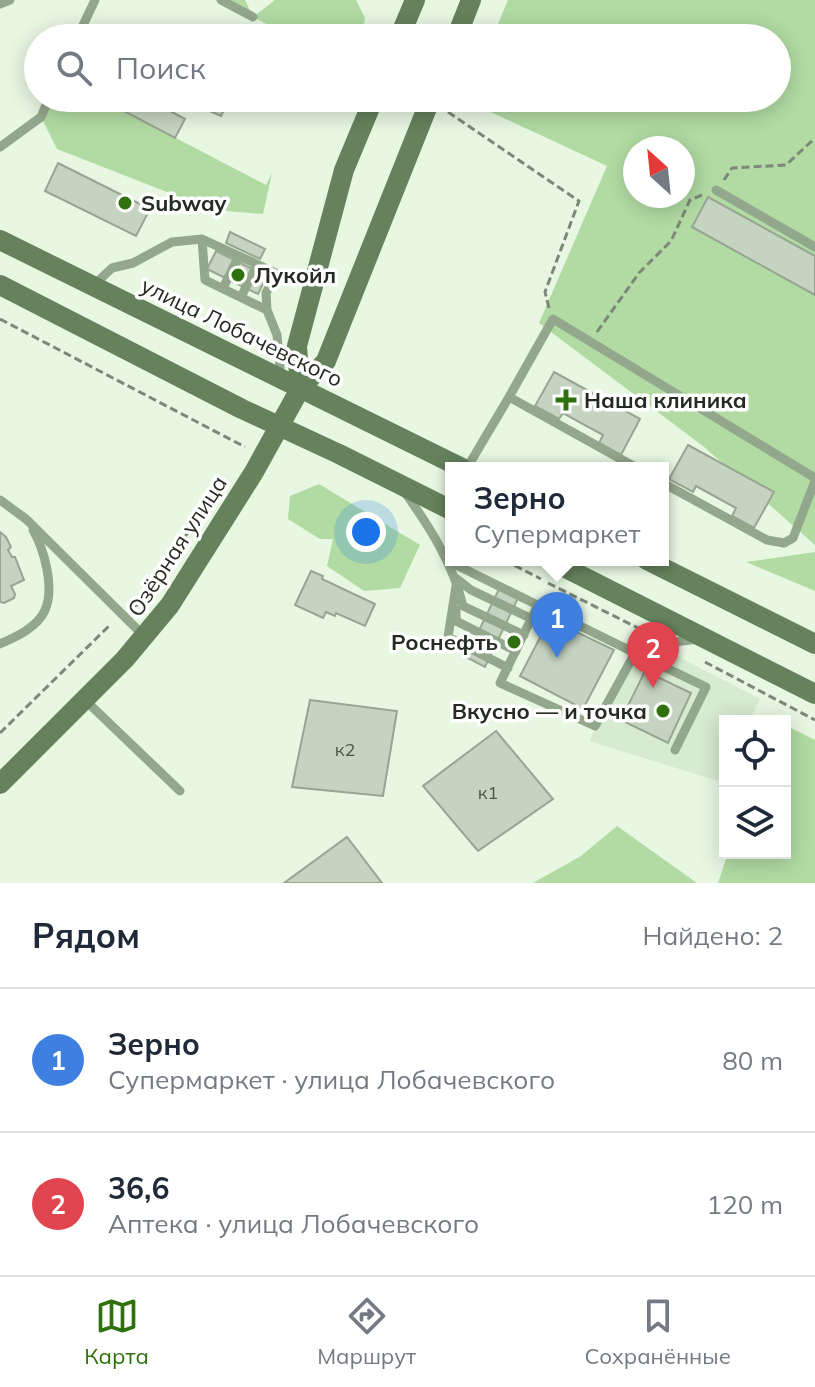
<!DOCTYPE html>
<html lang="ru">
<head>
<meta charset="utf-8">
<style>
	body { margin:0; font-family:Mulish,sans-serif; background:#f6f6f7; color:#1f2937 }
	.controls { position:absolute; right:24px; bottom:24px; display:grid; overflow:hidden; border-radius:0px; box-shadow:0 4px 20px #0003 }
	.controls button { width:72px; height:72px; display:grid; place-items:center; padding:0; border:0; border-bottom:2px solid #e0e1e3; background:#fff; color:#1f2937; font:40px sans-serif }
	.compass { position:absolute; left:623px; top:136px; width:72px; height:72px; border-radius:50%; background:#fff; box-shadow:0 4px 20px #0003; rotate:333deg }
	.you { position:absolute; left:366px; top:532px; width:28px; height:28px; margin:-20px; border:6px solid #fff; border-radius:50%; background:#1a73e8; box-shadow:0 0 0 12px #1a73e833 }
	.badge { display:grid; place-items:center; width:52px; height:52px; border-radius:50%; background:#2f710d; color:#fff; font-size:26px; font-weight:700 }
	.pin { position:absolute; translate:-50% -66px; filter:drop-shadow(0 2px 4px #0008) }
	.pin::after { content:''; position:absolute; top:42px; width:28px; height:24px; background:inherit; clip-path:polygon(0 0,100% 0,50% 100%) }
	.popup { position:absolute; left:445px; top:462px; width:224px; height:104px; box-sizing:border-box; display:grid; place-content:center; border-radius:0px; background:#fff; filter:drop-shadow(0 2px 6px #0005); font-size:26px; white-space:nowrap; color:#747a83 }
	.popup b { font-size:30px; color:#1f2937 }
	.popup::after { content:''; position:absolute; left:50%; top:100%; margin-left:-16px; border:16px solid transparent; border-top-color:#fff }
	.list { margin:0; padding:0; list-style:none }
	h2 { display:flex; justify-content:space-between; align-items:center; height:104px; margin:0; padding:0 32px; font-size:34px }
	h2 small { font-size:26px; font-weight:400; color:#747a83 }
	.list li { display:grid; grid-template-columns:52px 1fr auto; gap:24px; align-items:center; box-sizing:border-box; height:144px; padding:0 32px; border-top:2px solid #e0e1e3 }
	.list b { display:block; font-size:30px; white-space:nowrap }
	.list p { margin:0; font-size:26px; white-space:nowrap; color:#747a83 }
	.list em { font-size:26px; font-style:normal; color:#747a83 }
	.icon { flex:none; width:44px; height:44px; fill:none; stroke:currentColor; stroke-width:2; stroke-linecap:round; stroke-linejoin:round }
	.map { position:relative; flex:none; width:815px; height:883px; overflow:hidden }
	.search { position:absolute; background:#fff; box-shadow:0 4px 20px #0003; left:24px; right:24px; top:24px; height:88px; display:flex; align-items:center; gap:20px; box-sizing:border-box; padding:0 28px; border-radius:44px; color:#747a83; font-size:30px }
	.sheet { height:392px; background:#fff }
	nav { display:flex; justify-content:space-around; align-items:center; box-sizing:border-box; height:112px; border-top:2px solid #e0e1e3; background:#fff; font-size:22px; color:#747a83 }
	nav a { display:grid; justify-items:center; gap:4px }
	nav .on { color:#2f710d }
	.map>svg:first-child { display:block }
	.built { fill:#d7ebd0 }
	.green { fill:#b1dba3; fill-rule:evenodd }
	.building { fill:#c5d4c0; stroke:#97a592; stroke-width:2 }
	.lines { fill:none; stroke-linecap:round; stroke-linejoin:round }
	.path { stroke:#7e887a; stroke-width:3; stroke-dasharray:8 4; stroke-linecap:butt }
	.lane { stroke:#93a78c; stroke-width:9 }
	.secondary { stroke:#65825c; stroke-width:20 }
	.poi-dot { fill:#2f710d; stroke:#fefefe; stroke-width:3 }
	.labels { text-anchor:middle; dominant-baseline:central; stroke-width:7; stroke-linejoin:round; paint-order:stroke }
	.number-label { font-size:18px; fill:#4d544a }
	.poi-label { font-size:22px; font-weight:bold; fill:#252a23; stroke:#fefefe; text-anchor:start }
	.street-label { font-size:22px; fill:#252a23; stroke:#fefefe }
</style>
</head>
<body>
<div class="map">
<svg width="815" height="883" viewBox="0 0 815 883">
	<rect width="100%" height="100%" fill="#e7f7e2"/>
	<path class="built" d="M644,639L760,699L749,721H725V767L718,781L589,741Z"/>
	<path class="green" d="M221,0H245L253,17L275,0H356L365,18L362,38H293Z
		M508,0H815V256L709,198L692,227L815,295V545L703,446L539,323L607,166L467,101L468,98H777V38H492ZM635,148H683V196H635Z
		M49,98H99L266,185L272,173L263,214L213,210L57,149L41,117Z
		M319,484L420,545L400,588L364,591L327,566L333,539H320L288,519L290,496Z
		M815,552V591L746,562Z
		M785,725L815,740V883H718L728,853H785Z
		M617,826L697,883H533L581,856Z"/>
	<path class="building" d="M109,98H146L185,119L175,138L107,102Z
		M180,98H230L221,116Z
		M58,163L150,209L136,236L45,191Z
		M708,197L815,256V295L692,227Z
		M230,232L265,249L260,259L226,243Z
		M216,251L267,276L258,294L207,269Z
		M554,372L640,419L621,455L599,443L603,435L563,413L559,419L535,406Z
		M688,445L774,492L754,528L732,516L736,508L696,486L693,492L669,479Z
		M0,532L6,537L11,547L8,550L12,557H15L24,580L11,586L15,594L14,598L4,603L0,602Z
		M311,571L323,576L322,579L375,604L365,626L336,613L335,616L326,612L323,618L295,605Z
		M500,587L519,596L485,667L466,657Z
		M558,623L614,650L583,709L520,676L545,628Z
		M645,671L691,693L668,743L621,720Z
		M310,700L397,711L383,796L292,787Z
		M496,731L553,799L478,851L423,786Z
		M347,837L382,883H284Z"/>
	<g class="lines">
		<path class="path" d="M448,112L579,201L545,292L549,308
			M724,180L732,168L786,165L815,138
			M0,319L245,447
			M597,332L639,273L671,241L690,200L702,195
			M504,560L541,579
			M548,583L648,633
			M133,607L137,605L220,487
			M705,662L815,720
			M0,733L111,624"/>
		<path class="lane" d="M221,0L253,17
			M0,4L10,0
			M77,38L95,0
			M0,147L41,117L49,98
			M716,190L815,247
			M202,239L276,273L266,293L267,310
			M94,285L112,268L133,263L172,242L202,239L205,280L267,310L277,335L281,378
			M223,288L239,256
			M241,297L257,265
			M509,397L553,319L815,478
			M467,468L509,397L637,468
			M663,483L767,540L784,543L793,538L815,481
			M406,494C431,529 453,564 463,606L524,635
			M0,500L26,519L145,637
			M448,561L635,653L667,643L698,639
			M457,579L471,590L532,619
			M456,586L448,637L508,668
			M538,605L500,683L595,726L635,653L706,687L675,750
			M456,610V621L516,651
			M0,644C16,637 38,627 45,610C55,588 44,549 33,530
			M85,700L180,791"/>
		<path class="secondary" d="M399,38L415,0
			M456,38L471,0
			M0,240L462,468
			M0,285L242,409L339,454L451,510
			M300,389L297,346L344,170L374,98
			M550,560L815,694
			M647,560L815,644
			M0,784L125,659L170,605L254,472L300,389L326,361L431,98"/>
	</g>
	<g class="poi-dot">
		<circle cx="125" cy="203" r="8"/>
		<circle cx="238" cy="275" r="8"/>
		<path d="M562 388h8v8h8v8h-8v8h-8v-8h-8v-8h8z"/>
		<circle cx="514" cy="642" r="8"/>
		<circle cx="663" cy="711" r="8"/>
	</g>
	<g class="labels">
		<g class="number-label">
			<text x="345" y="749">к2</text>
			<text x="488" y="792">к1</text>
		</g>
		<g class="poi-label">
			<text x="141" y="203">Subway</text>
			<text x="254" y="275">Лукойл</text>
			<text x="584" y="400">Наша клиника</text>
			<text x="498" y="642" text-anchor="end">Роснефть</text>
			<text x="647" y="711" text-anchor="end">Вкусно — и точка</text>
		</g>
		<g class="street-label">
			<text transform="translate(242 332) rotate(26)">улица Лобачевского</text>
			<text transform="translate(177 546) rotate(-57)">Озёрная улица</text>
		</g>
	</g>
</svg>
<div class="controls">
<button><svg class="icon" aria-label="locate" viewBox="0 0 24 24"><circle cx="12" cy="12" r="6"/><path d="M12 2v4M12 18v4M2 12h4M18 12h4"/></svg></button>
<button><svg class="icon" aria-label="layers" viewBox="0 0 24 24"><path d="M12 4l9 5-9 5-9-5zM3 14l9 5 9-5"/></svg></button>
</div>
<svg class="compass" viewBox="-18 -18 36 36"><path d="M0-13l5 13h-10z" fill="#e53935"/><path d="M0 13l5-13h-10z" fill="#747a83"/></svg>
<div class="you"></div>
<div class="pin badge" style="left:557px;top:658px;background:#3f7fe0">1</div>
<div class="popup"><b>Зерно</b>Супермаркет</div>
<div class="pin badge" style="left:653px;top:688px;background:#e0444e">2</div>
<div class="search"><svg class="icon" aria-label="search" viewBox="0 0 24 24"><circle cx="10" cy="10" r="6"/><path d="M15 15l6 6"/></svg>Поиск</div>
</div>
<section class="sheet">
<h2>Рядом<small>Найдено: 2</small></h2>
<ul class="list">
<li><span class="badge" style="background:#3f7fe0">1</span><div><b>Зерно</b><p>Супермаркет · улица Лобачевского</p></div><em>80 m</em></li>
<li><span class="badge" style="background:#e0444e">2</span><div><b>36,6</b><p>Аптека · улица Лобачевского</p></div><em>120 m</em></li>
</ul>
</section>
<nav>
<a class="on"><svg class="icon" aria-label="map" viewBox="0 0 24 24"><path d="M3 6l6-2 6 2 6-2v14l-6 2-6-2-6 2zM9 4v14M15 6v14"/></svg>Карта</a>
<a><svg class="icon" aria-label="directions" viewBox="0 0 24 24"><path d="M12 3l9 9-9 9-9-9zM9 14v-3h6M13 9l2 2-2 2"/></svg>Маршрут</a>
<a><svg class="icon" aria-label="saved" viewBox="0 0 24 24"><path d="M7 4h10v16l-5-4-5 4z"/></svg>Сохранённые</a>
</nav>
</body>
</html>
